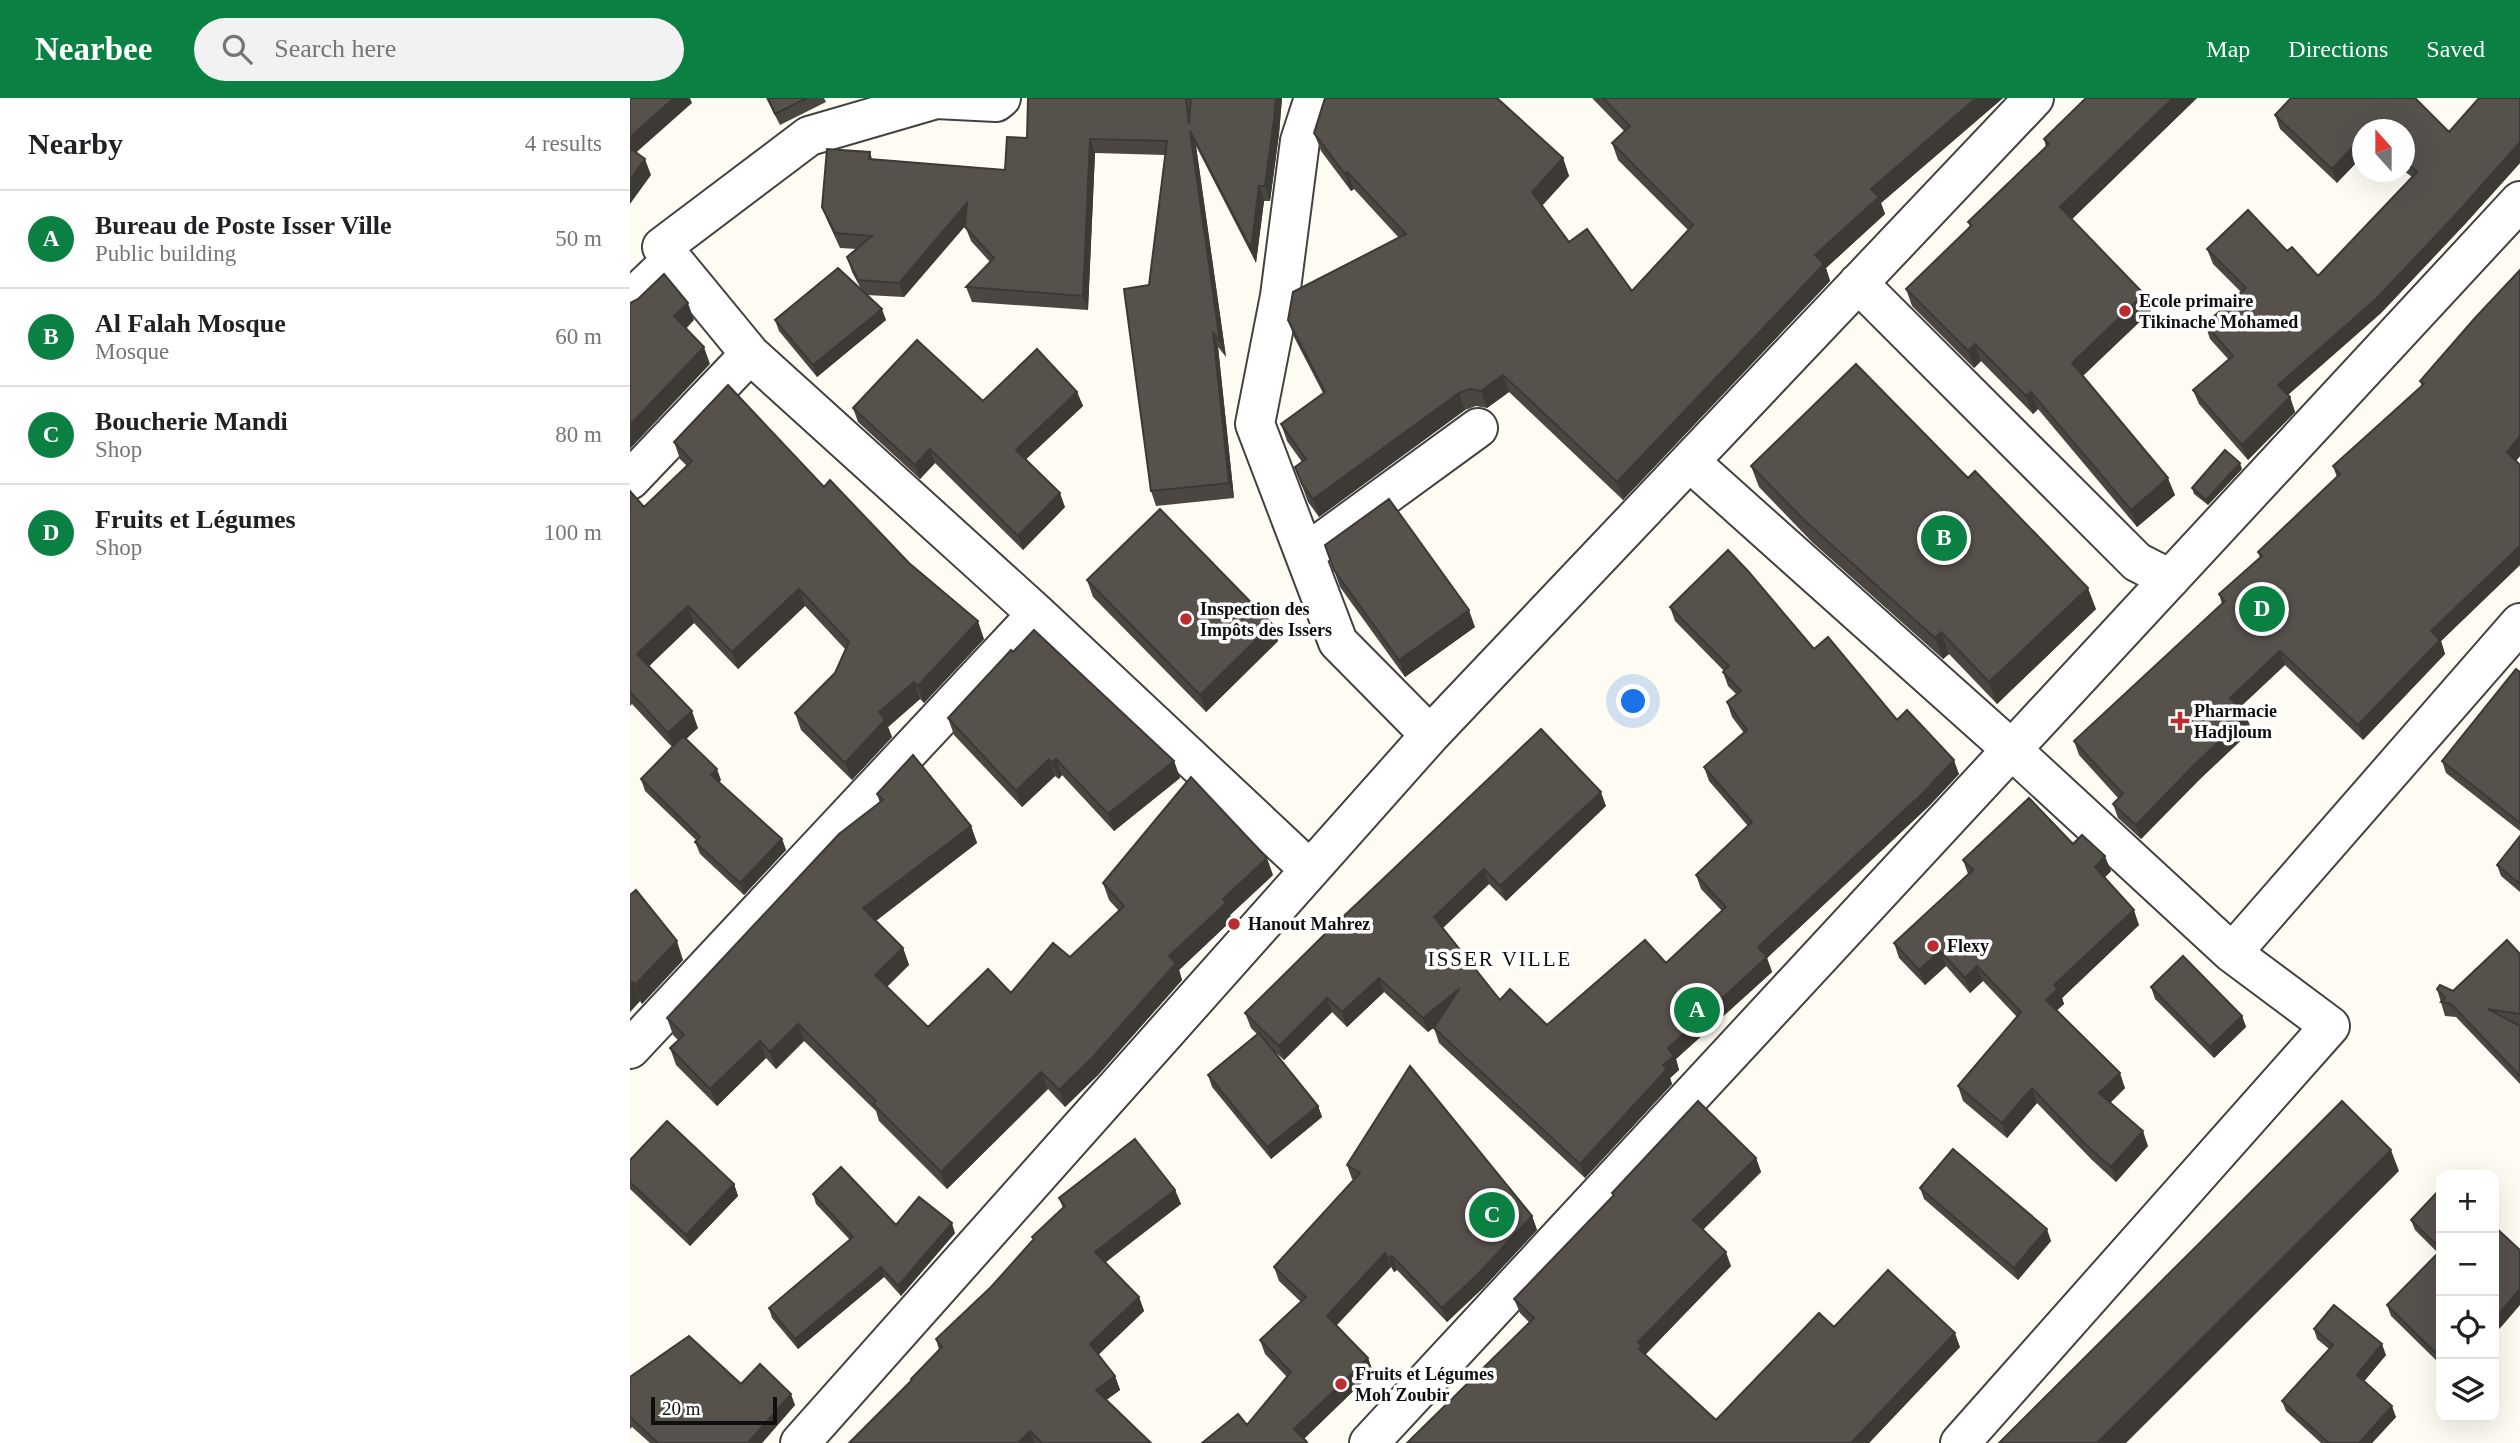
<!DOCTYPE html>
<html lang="en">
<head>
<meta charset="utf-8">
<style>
	body { margin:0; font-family:Georgia,serif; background:#f2f2f2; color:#202124 }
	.controls { position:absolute; right:21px; bottom:21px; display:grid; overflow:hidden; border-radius:14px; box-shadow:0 7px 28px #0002 }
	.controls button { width:63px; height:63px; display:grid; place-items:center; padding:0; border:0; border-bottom:2px solid #e0e0e0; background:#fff; color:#202124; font:35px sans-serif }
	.compass { position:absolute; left:1722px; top:21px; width:63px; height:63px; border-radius:50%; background:#fff; box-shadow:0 7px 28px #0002; rotate:339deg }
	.scale { position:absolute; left:21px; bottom:18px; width:126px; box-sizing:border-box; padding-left:7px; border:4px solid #0f0f0f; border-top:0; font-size:19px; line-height:24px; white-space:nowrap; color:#0f0f0f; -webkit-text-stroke:5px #fff; paint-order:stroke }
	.you { position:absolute; left:1004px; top:604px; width:24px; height:24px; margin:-18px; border:5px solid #fff; border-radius:50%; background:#1a73e8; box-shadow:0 0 0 10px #1a73e833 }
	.badge { display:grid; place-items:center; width:46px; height:46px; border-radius:50%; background:#0b8043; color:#fff; font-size:23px; font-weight:700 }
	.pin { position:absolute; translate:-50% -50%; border:4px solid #fff; box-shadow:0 2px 7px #0006 }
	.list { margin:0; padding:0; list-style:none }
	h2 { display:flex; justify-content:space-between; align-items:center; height:91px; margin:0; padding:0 28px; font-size:30px }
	h2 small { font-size:23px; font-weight:400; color:#757577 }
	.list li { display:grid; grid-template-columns:46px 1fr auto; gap:21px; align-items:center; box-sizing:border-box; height:98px; padding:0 28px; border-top:2px solid #e0e0e0 }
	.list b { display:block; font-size:26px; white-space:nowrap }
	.list p { margin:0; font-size:23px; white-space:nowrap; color:#757577 }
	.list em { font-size:23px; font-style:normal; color:#757577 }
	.icon { flex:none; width:38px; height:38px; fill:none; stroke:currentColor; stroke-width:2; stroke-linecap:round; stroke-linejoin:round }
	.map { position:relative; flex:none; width:1890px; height:1345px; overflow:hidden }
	header { display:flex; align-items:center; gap:42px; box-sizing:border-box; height:98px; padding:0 35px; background:#0b8043; color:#fff }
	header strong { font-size:33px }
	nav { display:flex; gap:38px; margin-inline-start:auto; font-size:24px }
	.search { width:490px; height:63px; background:#f2f2f2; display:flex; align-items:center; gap:18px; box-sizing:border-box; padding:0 24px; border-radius:38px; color:#757577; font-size:26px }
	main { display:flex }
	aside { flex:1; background:#fff }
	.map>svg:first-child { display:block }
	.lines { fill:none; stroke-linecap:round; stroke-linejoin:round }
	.minor-casing { stroke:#424242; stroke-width:42 }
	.minor { stroke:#fff; stroke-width:38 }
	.wall { fill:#4b4641 }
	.shaded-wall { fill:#3d3935 }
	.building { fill:#57514c; stroke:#3d3935; stroke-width:2; fill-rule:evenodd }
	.poi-dot { fill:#ba2c2d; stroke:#fff; stroke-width:2.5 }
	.labels { text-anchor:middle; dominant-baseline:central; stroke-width:7; stroke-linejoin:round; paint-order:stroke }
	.poi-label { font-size:18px; font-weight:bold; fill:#0f0f0f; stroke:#fff; text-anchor:start }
	.quarter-label { font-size:21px; letter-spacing:2px; fill:#0f0f0f; stroke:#fff }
</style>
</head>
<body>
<header>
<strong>Nearbee</strong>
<div class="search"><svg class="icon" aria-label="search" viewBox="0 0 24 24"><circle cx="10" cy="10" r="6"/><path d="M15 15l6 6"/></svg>Search here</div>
<nav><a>Map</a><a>Directions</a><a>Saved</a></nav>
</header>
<main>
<aside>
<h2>Nearby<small>4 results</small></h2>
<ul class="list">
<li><span class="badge">A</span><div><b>Bureau de Poste Isser Ville</b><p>Public building</p></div><em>50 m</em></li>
<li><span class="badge">B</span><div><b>Al Falah Mosque</b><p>Mosque</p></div><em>60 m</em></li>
<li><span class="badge">C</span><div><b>Boucherie Mandi</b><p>Shop</p></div><em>80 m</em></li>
<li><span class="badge">D</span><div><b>Fruits et Légumes</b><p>Shop</p></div><em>100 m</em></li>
</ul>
</aside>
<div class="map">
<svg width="1890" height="1345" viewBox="0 0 1890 1345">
	<rect width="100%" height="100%" fill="#fefcf2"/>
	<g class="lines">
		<defs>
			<path id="minor" d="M371,0L366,4L306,1L179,38L32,149L120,256L407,516L680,772
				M684,0L670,43L650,198L625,326L708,544L800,637
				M1228,185L1507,464L1540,481
				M0,202L42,162
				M1060,364L1382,652L1602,855L1700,928L1330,1345
				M0,382L120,256
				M675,456L848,330
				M1602,855L1890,525
				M0,951L407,516
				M170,1345L800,637L1404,0
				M739,1345L1890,103"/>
		</defs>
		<use href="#minor" class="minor-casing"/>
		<use href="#minor" class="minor"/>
	</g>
	<path class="wall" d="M136,0H194L196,4L150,27Z
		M398,0H652L649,36L640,103H634L626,165L566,48L596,259L588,249L604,400L526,408L521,393L519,187L535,57L465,55L458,212L342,204L336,189L360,164L341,143L335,128L274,199L236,197L256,222L187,279L149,233L145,222L231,191L222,174L217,159L227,151L210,150L198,124L192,109L240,54L242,61L375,72L397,40Z
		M962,0H1373L1251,105L1255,116L1196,170L1200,183L993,402L879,294L857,310L846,308L835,312L689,419L678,404L665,369L672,364L657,343L651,326L693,295L664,239L658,222L769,140L724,91L721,93L691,53L684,35L933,60L939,78L912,108L939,144L1002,193L1058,132L988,62L982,45L994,33Z
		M1456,0H1567L1442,121L1521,213L1453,278L1545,397L1507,429L1408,311L1403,316L1351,263L1344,270L1282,208L1276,191L1340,129L1338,124L1416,49L1414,41Z
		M1890,0V65L1835,126L1751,215L1658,297L1660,299L1665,314L1618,362L1569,306L1563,292L1598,261L1580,241L1575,226L1611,194L1583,166L1577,151L1657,153L1688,178L1782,79L1774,73V32H1732L1707,85L1650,31L1645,17L1819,34Z
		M1890,172V358L1886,363L1890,367V467L1811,543L1815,556L1733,642L1655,567L1609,610L1622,632L1570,681L1511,741L1488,720L1483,706L1488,700L1449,657L1444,643L1592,506L1589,496L1630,460L1628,454L1707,379L1703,368L1792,289L1790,283Z
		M447,294L453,308L396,361L435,409L393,452L305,365L290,381L228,324L223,310L353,303Z
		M44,344L194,389L279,465L354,541L294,605L290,601L258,629L262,639L222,682L171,632L165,615L205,575L215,551L175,508L108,571L64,525L19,568L68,630L56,641L91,682L89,684L152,741L156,752L114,797L70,756L65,744L67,743L15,693L11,681L42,649L2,606L0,608V393L14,409L57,368L50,361Z
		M1121,368L1338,380L1466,511L1367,606L1319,556L1313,561L1182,444L1129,389Z
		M1612,371L1578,407L1564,396L1562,390Z
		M695,447L845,529L775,579L710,489Z
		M457,482L642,526L648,543L576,614L463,499Z
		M1040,509L1184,551L1329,676L1299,708L1137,860L1142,874L1046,961L1049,972L1040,980L1042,986L955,1080L809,945L804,930L805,929L798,934L754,894L717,929L702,914L654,962L644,953L688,1008L692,1019L641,1061L582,989L578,977L627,936L621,930L615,915L696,835L976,708L876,803L859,786L813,830L870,902L917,927L1036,865L1092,813L1071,791L1066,777L1118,728L1079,683L1074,669L1114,635L1102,619L1097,604L1107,597L1098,588L1093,574L1094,573L1045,523Z
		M1890,574V733L1816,675L1812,663Z
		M318,620L544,663L550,680L484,733L432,677L429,681L425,678L392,709L324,637Z
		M247,696L341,728L347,745L246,823L273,850L279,867L257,889L298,929L381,895L440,859L489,813L479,802L473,785L643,777L600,817L602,822L549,872L552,882L468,977L435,1009L418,991L317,1091L249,1023L246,1013L174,943L146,971L136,960L87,1008L46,967L40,950L48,942L43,937L37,920L250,705Z
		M1890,738V794L1871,778L1867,767Z
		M1443,746L1481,773L1474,780L1509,827L1432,900L1434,906L1427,912L1495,990L1480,1005L1518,1048L1486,1084L1462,1062L1407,1005L1377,1040L1333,1003L1328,988L1387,919L1353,883L1340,895L1316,868L1295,887L1269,860L1264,845L1338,776L1333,762Z
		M0,797L53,862L12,906L10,903L0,914Z
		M1890,856V986L1826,919L1815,918L1807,891L1823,893Z
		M1521,889L1612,918L1616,929L1584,960L1525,901Z
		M1126,1060L1131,1074L1073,1132L1101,1168L1015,1257L1086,1322L1204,1229L1330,1249L1239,1345H777L900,1225L890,1215L884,1201L983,1098L982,1095Z
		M0,1062L104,1086L108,1098L60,1148L0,1091Z
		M717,1067L902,1118L907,1132L853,1190L817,1224L767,1172L764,1174L761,1169L707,1227L738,1260L743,1274L674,1341L677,1345H572L617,1327L657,1279L635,1256L630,1242L671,1204L649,1183L644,1169L724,1082L722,1081Z
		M1290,1090L1421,1143L1388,1182L1294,1101Z
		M1811,1090V1267L1761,1218L1757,1207L1808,1155L1785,1132L1781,1122Z
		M545,1092L551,1106L475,1164L509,1199L514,1213L468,1257L485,1278L490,1292L476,1302L521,1345H219L281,1283V1281L309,1252L306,1241L361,1189L403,1142L402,1139L433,1110L429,1100Z
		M183,1096L266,1127L325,1135L271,1198L254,1179L168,1251L142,1220L139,1210L220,1142L186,1106Z
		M1684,1231L1756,1257L1734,1283L1766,1319L1742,1345H1691L1656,1313L1652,1303L1699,1251L1687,1241Z
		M0,1279L111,1286L165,1307L132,1345H20L2,1329L0,1331Z"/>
	<path class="shaded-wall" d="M44,0H60L62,5L0,60V39Z
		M646,0H652L649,36L640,103L635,88Z
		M1346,0H1373L1251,105L1255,116L1196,170L1200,183L993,402L987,384L1185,157L1241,91Z
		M1543,0H1567L1437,126L1430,109Z
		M556,2L561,17L559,26Z
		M560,33L566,48L596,259L590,244Z
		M1732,39V59L1707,85L1702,71Z
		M460,41L465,55L458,212L453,198Z
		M1890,44V65L1835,126L1751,215L1653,301L1648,287Z
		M933,60L939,78L908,112L902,94Z
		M15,61L21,77L0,106V82Z
		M717,74L724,91L721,93L715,76Z
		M629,88L634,103L626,165L621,151Z
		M337,105L342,120L274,199L269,185Z
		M1514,196L1521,213L1448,282L1442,265Z
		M58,205L64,222L51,236L44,218Z
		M252,211L256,222L187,279L183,267Z
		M583,234L588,249L604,400L599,385Z
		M1345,246L1351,263L1344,270L1338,253Z
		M74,249L80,266L0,351V327Z
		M873,277L879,294L857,310L851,293Z
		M447,294L453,308L391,366L386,352Z
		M1401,294L1408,311L1403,316L1396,298Z
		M829,295L835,312L689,419L683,401Z
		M1660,299L1665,314L1618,362L1612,347Z
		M1890,338V358L1882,368L1877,354Z
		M300,351L305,365L290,381L285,367Z
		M1610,365L1612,371L1578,407L1576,402Z
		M1538,380L1545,397L1507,429L1501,412Z
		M430,395L435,409L393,452L388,438Z
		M1890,448V467L1811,543L1815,556L1733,642L1728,627L1801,533Z
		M1458,490L1466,511L1367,606L1359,584Z
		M169,491L175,508L108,571L102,554Z
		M58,508L64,525L14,573L7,556Z
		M839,512L845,529L775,579L769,562Z
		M348,523L354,541L294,605L288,588Z
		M642,526L648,543L576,614L570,597Z
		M1311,534L1319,556L1313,561L1305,540Z
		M1650,553L1655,567L1605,614L1600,600Z
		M284,584L290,601L258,629L262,639L222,682L215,665L249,614Z
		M62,613L68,630L44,652L38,635Z
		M1616,618L1622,632L1570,681L1511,741L1506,727L1565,666Z
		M419,661L425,678L392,709L386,693Z
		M426,661L432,677L429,681L422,665Z
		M1324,662L1329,676L1299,708L1137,860L1142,874L1046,961L1049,972L1040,980L1042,986L955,1080L950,1066L1033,967L1038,950L1128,849Z
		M544,663L550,680L484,733L478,716Z
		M87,671L91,682L85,688L81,677Z
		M971,694L976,708L876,803L870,788Z
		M341,728L347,745L240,827L233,810Z
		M152,741L156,752L114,797L110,785Z
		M1475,758L1481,773L1470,784L1465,769Z
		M637,760L643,777L600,817L602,822L549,872L552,882L468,977L435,1009L429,992L539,858L593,801Z
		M854,771L859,786L809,833L804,819Z
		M1504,812L1509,827L1432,900L1434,906L1422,917L1416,902L1424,887Z
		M47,843L53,862L12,906L5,887Z
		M273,850L279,867L251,894L245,877Z
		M1310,853L1316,868L1295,887L1289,872Z
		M1347,868L1353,883L1340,895L1335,880Z
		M749,880L754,894L717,929L712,914Z
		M3,884L10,903L0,914V887Z
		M829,891L834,906L798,934L793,920Z
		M697,900L702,914L654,962L649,948Z
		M1612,918L1616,929L1584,960L1580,949Z
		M168,926L174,943L146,971L140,954Z
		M130,943L136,960L87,1008L80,991Z
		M411,974L418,991L317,1091L311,1074Z
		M1490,975L1495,990L1475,1010L1469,995Z
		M1402,990L1407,1005L1377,1040L1372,1025Z
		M688,1008L692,1019L641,1061L637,1049Z
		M1513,1033L1518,1048L1486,1084L1481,1069Z
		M1761,1052L1769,1073L1496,1345H1467Z
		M1126,1060L1131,1074L1068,1136L1063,1122Z
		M104,1086L108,1098L60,1148L56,1137Z
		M545,1092L551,1106L471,1168L465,1154Z
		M902,1118L907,1132L853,1190L817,1224L812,1210Z
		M322,1125L325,1135L271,1198L268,1188Z
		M1417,1131L1421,1143L1388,1182L1384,1170Z
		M1096,1154L1101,1168L1015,1257L1009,1251L1008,1244Z
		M755,1155L761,1169L702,1232L697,1218Z
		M762,1158L767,1172L764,1174L759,1160Z
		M251,1169L254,1179L168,1251L165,1241Z
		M1890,1191V1207L1872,1228L1864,1236V1222Z
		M509,1199L514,1213L465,1260L460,1246Z
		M1325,1235L1330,1249L1239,1345H1221Z
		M1752,1246L1756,1257L1731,1287L1727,1277Z
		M738,1260L743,1274L669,1345L664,1331Z
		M485,1278L490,1292L471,1306L466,1292Z
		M161,1296L165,1307L132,1345H118Z
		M1762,1308L1766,1319L1742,1345H1729Z
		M400,1333L405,1345H388Z"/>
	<path class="building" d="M0,0H44L0,39Z
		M138,0H177L145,16Z
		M398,0H646L644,21L635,88H629L621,151L560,33L590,244L583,234L599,385L521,393L494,191L519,187L537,43L460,41L453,198L336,189L364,160L335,129L337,105L269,185L228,182L217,159L242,138L205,135L192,109L197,51L240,54L239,61L375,72L377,39L397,40ZM561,0L559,26L556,2Z
		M695,0H867L933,60L902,94L939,144L957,131L1002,193L1063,127L982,45L1000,28L973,0H1346L1241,91L1249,99L1185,157L1194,166L987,384L873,277L851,293L840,291L829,295L683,401L672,386L665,369L676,361L651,326L695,294L658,222L663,194L776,136L717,74L715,76L684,35Z
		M1456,0H1543L1430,109L1514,196L1442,265L1538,380L1501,412L1401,294L1396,298L1345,246L1338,253L1276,191L1342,127L1338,124L1419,46L1414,41Z
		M1661,0H1785L1819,34L1849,0H1890V44L1830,112L1746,201L1648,287L1660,299L1612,347L1563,292L1603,258L1575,226L1616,190L1577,151L1618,112L1657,153L1662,149L1688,178L1787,74L1774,63V32H1732V39L1702,71L1645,17Z
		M0,50L15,61L0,82Z
		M208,170L252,211L183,267L145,222Z
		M1890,172V338L1877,354L1890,367V448L1801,533L1810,542L1728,627L1650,553L1600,600L1616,618L1565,666L1506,727L1483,706L1493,696L1444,643L1595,503L1589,496L1632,458L1628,454L1710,376L1703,368L1794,286L1790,283L1845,220Z
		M34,176L58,205L44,218L74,249L0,327V205L8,201Z
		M287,242L353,303L407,251L447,294L386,352L430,395L388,438L300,351L285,367L223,310Z
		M1226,266L1338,380L1345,373L1458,490L1359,584L1311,534L1305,540L1174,422L1121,368Z
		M98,287L194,389L200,382L279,465L348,523L288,588L284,584L249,614L255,622L215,665L165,615L205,575L219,544L169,491L102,554L58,508L7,556L62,613L38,635L0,594V393L14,409L62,363L44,344Z
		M1595,352L1610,365L1576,402L1562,390Z
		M759,401L839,512L769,562L704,472L695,447Z
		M530,411L642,526L570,597L457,482Z
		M1098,452L1118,473L1184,551L1198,539L1267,622L1277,612L1324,662L1294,694L1128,849L1137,859L1038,950L1044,958L1033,967L1037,971L950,1066L804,930L829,891L793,920L749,880L712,914L697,900L649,948L615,915L696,835L911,631L971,694L870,788L854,771L804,819L870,902L880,891L917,927L1015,842L1036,865L1096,809L1066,777L1122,724L1074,669L1117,632L1097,604L1111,593L1093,574L1099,568L1040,509Z
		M404,532L544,663L478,716L426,661L422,665L419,661L386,693L318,620L381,552L383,554Z
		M1886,571L1890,574V725L1812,663Z
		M53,638L87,671L81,677L152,741L110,785L65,744L70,739L11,681Z
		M283,657L341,728L233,810L273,850L245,877L298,929L358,871L381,895L423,845L440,859L494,808L473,785L561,679L637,760L593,801L596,805L539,858L546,865L462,960L429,992L411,974L311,1074L243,1006L246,1003L168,926L140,954L130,943L80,991L40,950L54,937L37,920L209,736L253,702L247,696Z
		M1399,700L1443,746L1452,737L1475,758L1465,769L1504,812L1424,887L1428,891L1416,902L1490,975L1469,995L1513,1033L1481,1069L1456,1047L1402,990L1372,1025L1328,988L1391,914L1347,868L1335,880L1310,853L1289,872L1264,845L1343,772L1333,762Z
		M1890,738V786L1867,767Z
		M6,792L47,843L5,887L3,884L0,887V797Z
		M1877,842L1890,856V916L1858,911L1890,928V978L1821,906L1811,904L1815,900L1807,891L1810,887L1823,893Z
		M1553,858L1612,918L1580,949L1521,889Z
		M629,935L688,1008L637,1049L578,977Z
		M780,968L902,1118L848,1176L812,1210L762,1158L759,1160L755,1155L697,1218L738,1260L664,1331L677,1344L676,1345H572L608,1316L617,1327L661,1274L630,1242L676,1199L644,1169L730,1075L717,1067Z
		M1068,1003L1126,1060L1063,1122L1096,1154L1008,1244L1012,1248L1009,1251L1086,1322L1189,1215L1204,1229L1258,1172L1325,1235L1221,1345H777L904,1220L884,1201L984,1097L982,1095Z
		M1712,1003L1761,1052L1467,1345H1369Z
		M37,1023L104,1086L56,1137L0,1084V1062Z
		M505,1041L545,1092L465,1154L509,1199L460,1246L485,1278L466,1292L521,1345H412L400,1333L388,1345H219L282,1282L281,1281L312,1249L306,1241L361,1189L404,1141L402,1139L435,1108L429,1100Z
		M1323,1051L1417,1131L1384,1170L1290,1090Z
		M211,1069L266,1127L289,1099L322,1125L268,1188L251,1169L165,1241L139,1210L223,1139L183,1096Z
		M1811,1090V1151L1781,1122Z
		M1864,1128L1890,1152V1191L1864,1222Z
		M1811,1152V1260L1757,1207Z
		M1704,1207L1752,1246L1727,1277L1762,1308L1729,1345H1699L1652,1303L1703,1247L1684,1231Z
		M59,1238L111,1286L130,1266L161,1296L118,1345H28L0,1319V1279Z"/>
	<g class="poi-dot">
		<circle cx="1495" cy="213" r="7"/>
		<circle cx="556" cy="521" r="7"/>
		<path d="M1546.5 612.5h7v7h7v7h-7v7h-7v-7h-7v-7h7z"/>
		<circle cx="604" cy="826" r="7"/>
		<circle cx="1303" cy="848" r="7"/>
		<circle cx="711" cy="1286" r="7"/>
	</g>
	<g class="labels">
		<g class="poi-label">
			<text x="1509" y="203">Ecole primaire<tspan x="1509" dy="21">Tikinache Mohamed</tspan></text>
			<text x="570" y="511">Inspection des<tspan x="570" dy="21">Impôts des Issers</tspan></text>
			<text x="1564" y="613">Pharmacie<tspan x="1564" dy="21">Hadjloum</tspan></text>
			<text x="618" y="826">Hanout Mahrez</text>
			<text x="1317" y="848">Flexy</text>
			<text x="725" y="1276">Fruits et Légumes<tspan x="725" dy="21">Moh Zoubir</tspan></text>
		</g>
		<g class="quarter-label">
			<text x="870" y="861">ISSER VILLE</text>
		</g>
	</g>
</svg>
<div class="controls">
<button>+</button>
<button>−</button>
<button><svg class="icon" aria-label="locate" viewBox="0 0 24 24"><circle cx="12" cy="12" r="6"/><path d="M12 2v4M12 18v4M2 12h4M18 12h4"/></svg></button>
<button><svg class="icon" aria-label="layers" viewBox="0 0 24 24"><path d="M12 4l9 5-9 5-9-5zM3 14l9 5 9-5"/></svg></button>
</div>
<svg class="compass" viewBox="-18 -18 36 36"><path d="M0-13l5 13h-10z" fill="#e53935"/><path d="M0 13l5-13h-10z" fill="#757577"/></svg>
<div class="scale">20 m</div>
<div class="you"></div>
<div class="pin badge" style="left:1067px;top:912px">A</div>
<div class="pin badge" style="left:1314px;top:440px">B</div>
<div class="pin badge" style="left:862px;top:1117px">C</div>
<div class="pin badge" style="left:1632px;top:511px">D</div>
</div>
</main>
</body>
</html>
